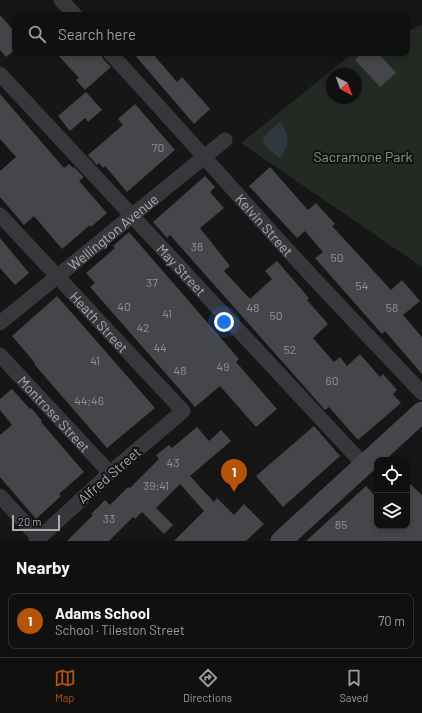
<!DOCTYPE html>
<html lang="en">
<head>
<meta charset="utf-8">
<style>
	body { margin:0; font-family:Barlow,sans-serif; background:#19191a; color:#f1f3f6 }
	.controls { position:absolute; right:12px; bottom:12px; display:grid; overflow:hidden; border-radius:8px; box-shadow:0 2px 6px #0003 }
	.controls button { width:36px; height:36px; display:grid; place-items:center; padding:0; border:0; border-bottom:1px solid #303031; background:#101011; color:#f1f3f6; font:20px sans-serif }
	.compass { position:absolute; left:326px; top:68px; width:36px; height:36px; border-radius:50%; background:#101011; box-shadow:0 2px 6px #0003; rotate:139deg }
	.scale { position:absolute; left:12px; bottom:10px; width:48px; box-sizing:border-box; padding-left:4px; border:2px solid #a9acb6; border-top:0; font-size:11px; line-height:14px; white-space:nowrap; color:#a9acb6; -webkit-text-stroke:3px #111112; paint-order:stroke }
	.you { position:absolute; left:224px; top:322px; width:14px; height:14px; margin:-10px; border:3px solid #fff; border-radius:50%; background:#1a73e8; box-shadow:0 0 0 6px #1a73e833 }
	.badge { display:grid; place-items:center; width:26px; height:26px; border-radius:50%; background:#b45309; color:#fff; font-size:13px; font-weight:700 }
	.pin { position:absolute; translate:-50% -33px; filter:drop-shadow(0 1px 2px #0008) }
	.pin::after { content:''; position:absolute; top:21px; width:14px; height:12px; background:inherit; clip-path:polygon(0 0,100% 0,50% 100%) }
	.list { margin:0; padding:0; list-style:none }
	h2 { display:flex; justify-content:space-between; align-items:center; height:52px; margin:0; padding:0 16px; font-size:17px }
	h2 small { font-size:13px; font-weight:400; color:#9c9d9f }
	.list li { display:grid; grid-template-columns:26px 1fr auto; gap:12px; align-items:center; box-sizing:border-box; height:56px; margin:0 8px 8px; padding:0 8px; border:1px solid #303031; border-radius:8px }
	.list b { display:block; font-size:15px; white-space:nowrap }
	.list p { margin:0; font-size:13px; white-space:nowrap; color:#9c9d9f }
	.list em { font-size:13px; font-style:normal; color:#9c9d9f }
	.icon { flex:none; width:22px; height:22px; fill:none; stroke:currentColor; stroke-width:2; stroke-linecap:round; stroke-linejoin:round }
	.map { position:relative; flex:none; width:422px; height:541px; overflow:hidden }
	.search { position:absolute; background:#101011; box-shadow:0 2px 6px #0003; left:12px; right:12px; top:12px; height:44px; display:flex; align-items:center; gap:10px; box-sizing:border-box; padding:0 14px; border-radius:8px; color:#9c9d9f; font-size:15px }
	.sheet { height:116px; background:#101011 }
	nav { display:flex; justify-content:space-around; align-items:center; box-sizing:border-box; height:56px; border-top:1px solid #303031; background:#101011; font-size:11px; color:#9c9d9f }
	nav a { display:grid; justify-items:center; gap:2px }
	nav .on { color:#b45309 }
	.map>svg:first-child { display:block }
	.green { fill:#222a23; fill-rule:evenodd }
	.water { fill:#30383f }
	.building { fill:#45464a }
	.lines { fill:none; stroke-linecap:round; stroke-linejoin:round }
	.minor { stroke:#37383c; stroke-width:15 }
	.secondary { stroke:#45474c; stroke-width:21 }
	.labels { text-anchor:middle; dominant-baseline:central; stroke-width:4; stroke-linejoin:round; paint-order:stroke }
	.number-label { font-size:12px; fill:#90929b }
	.park-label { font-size:14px; fill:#829f85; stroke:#111112 }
	.street-label { font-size:14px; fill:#a9acb6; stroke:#111112 }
</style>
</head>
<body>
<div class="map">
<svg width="422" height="541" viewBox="0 0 422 541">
	<rect width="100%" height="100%" fill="#161617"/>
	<path class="green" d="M422,25V267L241,143L353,53H407V31ZM332,74H356V98H332Z"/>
	<path class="water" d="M280,122C290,137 290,143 280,158C256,140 259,140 280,122Z"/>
	<path class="building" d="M0,15L15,32V50L6,57L0,50Z
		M56,53H101L103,59L111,67L85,90L76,80L79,78Z
		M133,53H152L177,82L182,77L210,109L194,124Z
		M362,53H378L396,73L380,87L355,60Z
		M86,92L102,110L88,122L85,118L70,131L58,116Z
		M0,94L64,168L69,164L73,168L74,167L84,177L79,181L107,213L91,227L90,225L62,249L34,216L24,225L0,197V171L16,157L0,139Z
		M135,104L175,150L127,192L105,166L103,168L99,163L97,165L88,155L123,125L118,119Z
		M270,167L308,210L316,203L335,224L332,226L391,290L402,280L420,301L403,315L422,337V374L385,331L382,334L315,258L323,252L305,231L297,238L249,186Z
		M205,176L215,187L210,192L224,208L200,228L230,266L224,271L250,299L272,279L265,271L277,261L309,298L307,300L328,324L313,338L334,362L340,357L347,366L360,354L380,377L383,374L397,390L393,394L401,403L358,440L329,407L325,410L170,235L167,238L153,222Z
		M129,232L239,359L236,362L277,409L256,427L220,386L195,407L90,287L95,283L86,273L115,248L113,246Z
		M0,238L29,273L15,285L0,268Z
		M57,296L155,408L107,448L34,364L35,363L12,336Z
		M12,389L30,409L31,408L42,421L41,422L84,472L59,494L61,496L36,519L0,477V435L12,425L0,410V399Z
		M314,426L340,456L283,507L256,476Z
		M197,427L209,441L221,430L231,441L190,476L214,502L217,498L234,515L244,504L264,524L246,541H174L204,511L180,484L156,508L173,525L164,534L142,512L135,519L133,517L109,541H67L93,515L91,514L105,500L110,505L128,487L130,488L159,459L156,455L169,445L172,448Z
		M407,481L422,495V541H306L366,486L377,498V526H407Z"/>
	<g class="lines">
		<g class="minor">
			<path d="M61,0L75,15"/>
			<path id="s1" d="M110,53C173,121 233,190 295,258C337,304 380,348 422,393"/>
			<path id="s2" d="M0,74L364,465"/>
			<path id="s3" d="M0,215L183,411L110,473L36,541"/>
			<path id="s4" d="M0,323L225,140"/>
			<path id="s5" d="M0,355L110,473"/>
			<path d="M0,496L39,538"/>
		</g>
		<path class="secondary" d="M281,541L422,412"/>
	</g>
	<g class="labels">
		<g class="number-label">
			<text x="158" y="147">70</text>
			<text x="197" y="246">38</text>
			<text x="337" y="257">50</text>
			<text x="152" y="282">37</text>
			<text x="362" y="285">54</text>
			<text x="124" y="306">40</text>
			<text x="253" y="307">48</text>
			<text x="392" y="307">58</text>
			<text x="167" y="313">41</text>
			<text x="276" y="315">50</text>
			<text x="143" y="327">42</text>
			<text x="160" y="347">44</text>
			<text x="290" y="349">52</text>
			<text x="95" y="360">41</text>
			<text x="223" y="366">49</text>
			<text x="180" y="370">48</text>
			<text x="332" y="380">60</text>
			<text x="89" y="400">44;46</text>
			<text x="173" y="462">43</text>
			<text x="156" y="485">39;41</text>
			<text x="109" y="518">33</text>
			<text x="341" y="524">85</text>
		</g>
		<g class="park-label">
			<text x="363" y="156">Sacramone Park</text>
		</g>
		<g class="street-label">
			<text stroke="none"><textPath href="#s1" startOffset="231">Kelvin Street</textPath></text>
			<text stroke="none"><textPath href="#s4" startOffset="145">Wellington Avenue</textPath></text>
			<text stroke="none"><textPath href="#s2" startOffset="267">May Street</textPath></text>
			<text stroke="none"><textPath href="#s3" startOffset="146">Heath Street</textPath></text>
			<text stroke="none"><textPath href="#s5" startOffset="80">Montrose Street</textPath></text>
			<text transform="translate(109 475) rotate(-41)">Alfred Street</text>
		</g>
	</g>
</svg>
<div class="controls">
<button><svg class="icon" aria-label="locate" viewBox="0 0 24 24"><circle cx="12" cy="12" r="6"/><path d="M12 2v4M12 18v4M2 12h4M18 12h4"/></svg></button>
<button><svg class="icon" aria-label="layers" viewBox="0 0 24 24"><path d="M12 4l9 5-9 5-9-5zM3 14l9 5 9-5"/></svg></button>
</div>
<svg class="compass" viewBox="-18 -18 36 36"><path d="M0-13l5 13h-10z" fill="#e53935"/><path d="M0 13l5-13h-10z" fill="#9c9d9f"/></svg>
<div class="scale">20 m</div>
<div class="you"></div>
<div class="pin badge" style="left:234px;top:492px">1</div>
<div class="search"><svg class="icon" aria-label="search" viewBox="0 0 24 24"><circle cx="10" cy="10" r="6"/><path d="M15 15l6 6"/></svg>Search here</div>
</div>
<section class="sheet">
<h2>Nearby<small></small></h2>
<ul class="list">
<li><span class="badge">1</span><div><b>Adams School</b><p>School · Tileston Street</p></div><em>70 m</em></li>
</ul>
</section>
<nav>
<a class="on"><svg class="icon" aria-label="map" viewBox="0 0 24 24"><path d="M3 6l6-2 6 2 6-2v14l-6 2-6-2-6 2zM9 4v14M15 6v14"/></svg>Map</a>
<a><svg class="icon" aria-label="directions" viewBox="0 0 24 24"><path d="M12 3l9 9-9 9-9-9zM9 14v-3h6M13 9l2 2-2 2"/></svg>Directions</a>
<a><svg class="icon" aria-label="saved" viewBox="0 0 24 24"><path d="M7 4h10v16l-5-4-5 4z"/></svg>Saved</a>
</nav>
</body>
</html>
